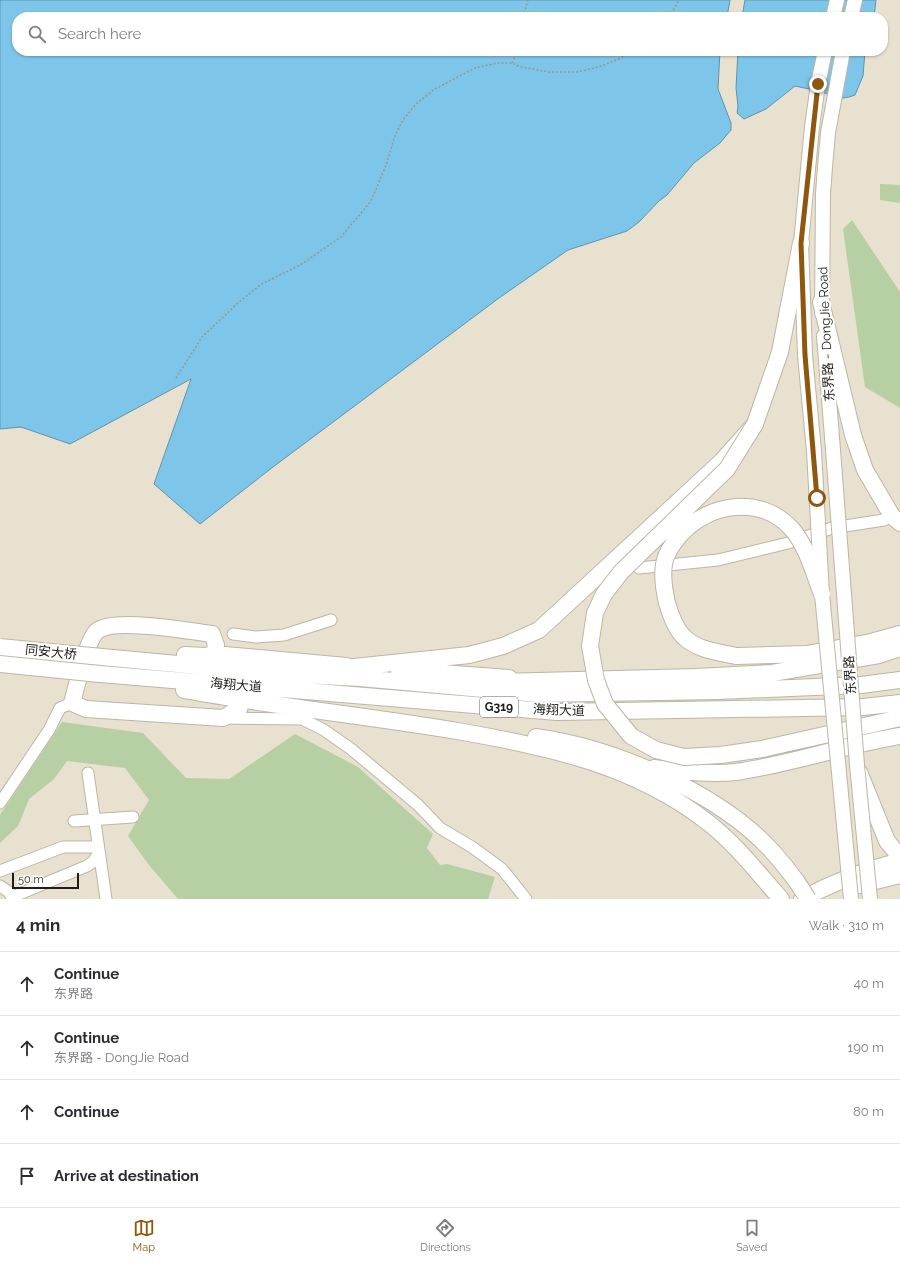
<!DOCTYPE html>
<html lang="en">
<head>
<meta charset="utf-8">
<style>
	body { margin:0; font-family:Raleway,"Noto Sans SC",sans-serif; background:#f7f7f7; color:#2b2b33 }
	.scale { position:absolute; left:12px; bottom:10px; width:67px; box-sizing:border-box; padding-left:4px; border:2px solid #201d17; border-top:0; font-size:11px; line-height:14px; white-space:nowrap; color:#201d17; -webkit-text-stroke:3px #fff; paint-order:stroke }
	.stop { position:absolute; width:12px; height:12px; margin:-9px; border:3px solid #8f570e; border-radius:50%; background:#fff }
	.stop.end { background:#8f570e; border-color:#fff; box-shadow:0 1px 4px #0008 }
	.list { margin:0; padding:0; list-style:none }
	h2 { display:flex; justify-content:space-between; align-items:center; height:52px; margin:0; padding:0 16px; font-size:17px }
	h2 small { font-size:13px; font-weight:400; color:#7c7c81 }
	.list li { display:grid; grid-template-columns:26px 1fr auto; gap:12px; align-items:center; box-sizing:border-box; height:64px; padding:0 16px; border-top:1px solid #e1e1e2 }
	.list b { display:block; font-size:15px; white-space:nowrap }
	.list p { margin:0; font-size:13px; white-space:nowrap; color:#7c7c81 }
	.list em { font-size:13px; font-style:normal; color:#7c7c81 }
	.icon { flex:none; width:22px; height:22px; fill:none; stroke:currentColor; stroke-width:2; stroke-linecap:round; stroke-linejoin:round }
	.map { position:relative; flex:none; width:900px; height:899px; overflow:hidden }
	.search { position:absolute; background:#fff; box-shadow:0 1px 3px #0004; left:12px; right:12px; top:12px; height:44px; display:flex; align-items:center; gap:10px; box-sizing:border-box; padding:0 14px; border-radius:16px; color:#7c7c81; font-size:15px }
	.sheet { height:308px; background:#fff }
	nav { display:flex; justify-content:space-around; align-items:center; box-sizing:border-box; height:56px; border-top:1px solid #e1e1e2; background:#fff; font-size:11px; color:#7c7c81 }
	nav a { display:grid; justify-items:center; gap:2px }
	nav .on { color:#8f570e }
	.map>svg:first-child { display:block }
	.green { fill:#b6cfa3 }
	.water { fill:#7dc6ea; stroke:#6193ab }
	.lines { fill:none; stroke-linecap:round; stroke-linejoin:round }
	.minor-casing { stroke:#bdb6a5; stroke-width:13 }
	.major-casing { stroke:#bdb6a5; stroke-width:16 }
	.highway-casing { stroke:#bdb6a5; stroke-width:18 }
	.path { stroke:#9c9688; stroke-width:1.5; stroke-dasharray:2 2; stroke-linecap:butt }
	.minor { stroke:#fff; stroke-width:11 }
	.major { stroke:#fff; stroke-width:14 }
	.highway { stroke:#fff; stroke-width:16 }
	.major-bridge-casing { stroke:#bdb6a5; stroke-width:16; stroke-linecap:butt }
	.highway-bridge-casing { stroke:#bdb6a5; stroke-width:18; stroke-linecap:butt }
	.major-bridge { stroke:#fff; stroke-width:14 }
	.highway-bridge { stroke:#fff; stroke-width:16 }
	.route { stroke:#8f570e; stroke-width:5 }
	.labels { text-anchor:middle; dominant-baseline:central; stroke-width:4; stroke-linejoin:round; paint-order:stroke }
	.shield { fill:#fff; stroke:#63615d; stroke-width:1 }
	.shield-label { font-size:12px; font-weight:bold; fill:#201d17 }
	.street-label { font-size:13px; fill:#201d17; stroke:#fff }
</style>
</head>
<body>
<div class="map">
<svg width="900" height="899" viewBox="0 0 900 899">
	<rect width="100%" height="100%" fill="#e9e1cf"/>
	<path class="green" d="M880,184L900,185V203L880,200Z
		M852,220L900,292V408L865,387L843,229Z
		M62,722L143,733L186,778L229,779L295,734L358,767L433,834L427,848L440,865L447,864L495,877L488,899H178L149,865L128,836L149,800L125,768L67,761L54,779L29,799L18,826L0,843V815Z"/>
	<path class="water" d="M0,0H730L727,17H17V51H720L718,89L731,123V130L720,143L694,163L667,195L659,201L639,222L627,231L568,250L499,298L273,467L200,524L154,484L191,379L70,444L21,427L0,429Z
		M745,0H876L874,17H742Z
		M738,51H865L863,76L855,95C837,102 834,95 818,91C811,89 803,88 795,86L766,109L744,119L737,113L738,106L736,88Z"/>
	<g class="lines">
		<defs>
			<path id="minor" d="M639,568L718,560L788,543L832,528L884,520
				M233,634L256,637L284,635L331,620
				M223,718L302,719L324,730L351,749L418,805L440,828L472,847L502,869L526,899
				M88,773L106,899
				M0,803L49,730L60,708L72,703
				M74,821L133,817
				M0,871L63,847H98
				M0,886L9,892L13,899
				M12,897L87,866L94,861L99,852"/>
			<path id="major" d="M833,17L837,0
				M851,17L855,0
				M822,313L823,194L825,167L828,133L843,51
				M824,336L833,450
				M814,451L805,355L801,243L812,127L818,84L825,51"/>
			<path id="highway" d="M821,302L853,435L865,470L892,516L900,523
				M214,654L216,645L212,634C189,631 114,617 97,631C87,639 76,689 72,703L86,709L223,718L239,709L242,701
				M185,655L206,656L214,654L346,666
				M736,656L807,654L871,642L900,634
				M102,657L284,674L360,678L538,694L718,691L861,685L900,680
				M335,669L469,655L503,646L539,630L721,462L755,424L780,352L801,243
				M399,670L509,678
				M100,674L557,712L863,707L900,703
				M498,682L695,677L772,673L879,655L900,648
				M184,690C276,707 370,716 463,732C549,747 635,766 706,821C735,843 757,872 781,899
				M536,737C614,748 718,792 772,851C781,861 789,871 797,882
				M762,749L900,718
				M654,768C681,771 708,775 736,772C791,764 845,745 900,736
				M859,772L887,841L900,857
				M855,886L900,875
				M802,899C834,882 865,870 900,861"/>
		</defs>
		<use href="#minor" class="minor-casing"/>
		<use href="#major" class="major-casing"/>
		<use href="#highway" class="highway-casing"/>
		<path class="path" d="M523,17L528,0
			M669,17L679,0
			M432,51L436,57
			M512,63L518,51
			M176,378L202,337L238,303L260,285L300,265L341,237L371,201L387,163L394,138L403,120L416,104L435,89L475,68L498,63H512L521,67L550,72H577L599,67L621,58L632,51"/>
		<use href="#minor" class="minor"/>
		<use href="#major" class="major"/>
		<use href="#highway" class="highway"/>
		<defs>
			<path id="major-bridge" d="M833,450L857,765L870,899
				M814,451L822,594L851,899"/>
			<path id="highway-bridge" d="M755,424L727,469L621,572L604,594L595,613L590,646L596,680L605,704L631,736L656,750L684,757L721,755L762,749
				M0,647L102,657
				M736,656C718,652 696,650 683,636C675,628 670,613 667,603C664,590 662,577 664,564C666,553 673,543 680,535C708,503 760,495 791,528C807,546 813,571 822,594
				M0,664L100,674
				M797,882L808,899"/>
		</defs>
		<use href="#major-bridge" class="major-bridge-casing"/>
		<use href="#highway-bridge" class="highway-bridge-casing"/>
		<use href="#major-bridge" class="major-bridge"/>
		<use href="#highway-bridge" class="highway-bridge"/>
	</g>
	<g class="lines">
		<path class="route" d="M817,498L805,355L801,243L818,84"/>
	</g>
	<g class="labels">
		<rect class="shield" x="480" y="697" width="38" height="20" rx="3"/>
		<g class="shield-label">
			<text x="499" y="707">G319</text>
		</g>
		<g class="street-label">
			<text transform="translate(826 334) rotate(-93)">东界路 - DongJie Road</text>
			<text transform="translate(51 652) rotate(6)">同安大桥</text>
			<text transform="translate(850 675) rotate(-94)">东界路</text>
			<text transform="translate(236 685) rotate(5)">海翔大道</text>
			<text transform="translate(559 710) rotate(2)">海翔大道</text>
		</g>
	</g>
</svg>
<div class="scale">50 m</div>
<div class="stop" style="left:817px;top:498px"></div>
<div class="stop end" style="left:818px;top:84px"></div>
<div class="search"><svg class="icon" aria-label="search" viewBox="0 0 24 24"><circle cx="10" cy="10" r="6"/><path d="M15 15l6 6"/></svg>Search here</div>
</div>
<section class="sheet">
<h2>4 min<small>Walk · 310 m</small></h2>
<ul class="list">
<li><svg class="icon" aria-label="ahead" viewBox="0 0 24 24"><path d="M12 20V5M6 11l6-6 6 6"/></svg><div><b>Continue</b><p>东界路</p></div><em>40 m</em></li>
<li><svg class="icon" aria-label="ahead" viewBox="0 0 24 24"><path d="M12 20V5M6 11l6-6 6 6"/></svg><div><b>Continue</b><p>东界路 - DongJie Road</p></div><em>190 m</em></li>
<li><svg class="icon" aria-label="ahead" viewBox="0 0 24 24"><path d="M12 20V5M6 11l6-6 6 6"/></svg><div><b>Continue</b></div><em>80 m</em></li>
<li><svg class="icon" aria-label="arrive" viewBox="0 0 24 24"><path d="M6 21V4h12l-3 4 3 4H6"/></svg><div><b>Arrive at destination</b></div></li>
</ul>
</section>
<nav>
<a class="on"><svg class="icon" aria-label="map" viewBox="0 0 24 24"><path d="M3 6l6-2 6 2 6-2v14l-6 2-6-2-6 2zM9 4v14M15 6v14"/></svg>Map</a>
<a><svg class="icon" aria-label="directions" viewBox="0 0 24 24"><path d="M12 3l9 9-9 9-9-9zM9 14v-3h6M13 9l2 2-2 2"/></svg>Directions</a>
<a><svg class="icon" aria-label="saved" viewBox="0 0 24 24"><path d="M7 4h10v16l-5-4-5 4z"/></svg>Saved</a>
</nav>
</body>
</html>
